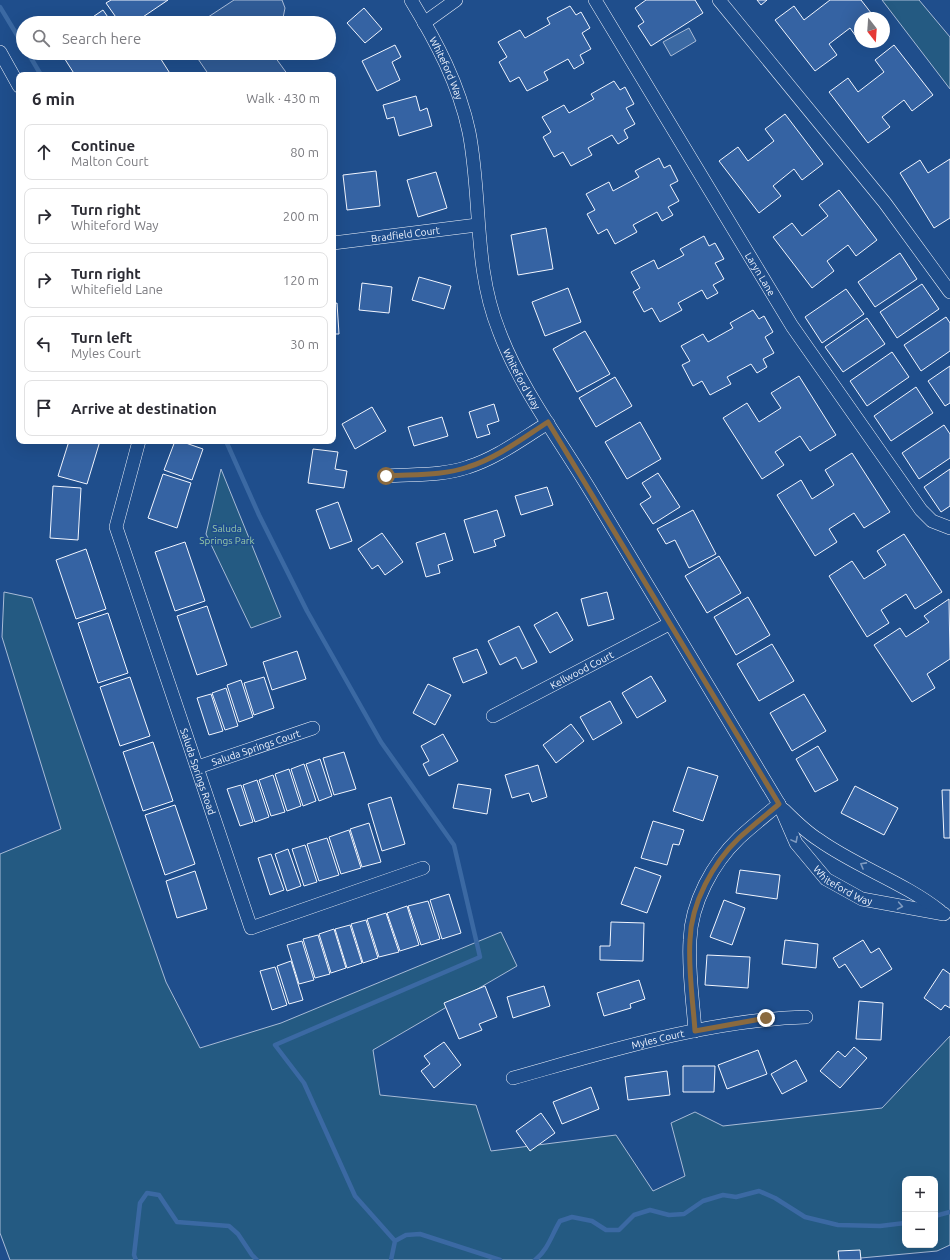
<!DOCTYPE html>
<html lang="en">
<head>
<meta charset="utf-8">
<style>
	body { margin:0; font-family:Ubuntu,sans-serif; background:#f7f7f7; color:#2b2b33 }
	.controls { position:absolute; right:12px; bottom:12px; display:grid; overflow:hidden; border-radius:8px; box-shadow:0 4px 16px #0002 }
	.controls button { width:36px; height:36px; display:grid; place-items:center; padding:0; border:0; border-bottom:1px solid #e1e1e2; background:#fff; color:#2b2b33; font:20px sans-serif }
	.compass { position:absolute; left:854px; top:12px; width:36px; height:36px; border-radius:50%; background:#fff; box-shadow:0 4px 16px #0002; rotate:163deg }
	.stop { position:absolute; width:12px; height:12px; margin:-9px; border:3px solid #8a6a3f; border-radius:50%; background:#fff }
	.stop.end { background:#8a6a3f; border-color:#fff; box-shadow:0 1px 4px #0008 }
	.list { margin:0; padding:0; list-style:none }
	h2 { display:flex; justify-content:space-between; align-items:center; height:52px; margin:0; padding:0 16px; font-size:17px }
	h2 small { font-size:13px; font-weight:400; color:#7c7c81 }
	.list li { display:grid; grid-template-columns:26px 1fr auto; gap:12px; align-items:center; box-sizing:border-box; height:56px; margin:0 8px 8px; padding:0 8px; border:1px solid #e1e1e2; border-radius:8px }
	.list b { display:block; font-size:15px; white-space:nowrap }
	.list p { margin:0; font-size:13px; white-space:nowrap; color:#7c7c81 }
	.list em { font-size:13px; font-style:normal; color:#7c7c81 }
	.icon { flex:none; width:22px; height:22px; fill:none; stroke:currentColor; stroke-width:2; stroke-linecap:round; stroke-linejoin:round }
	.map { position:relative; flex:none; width:950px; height:1260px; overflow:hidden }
	.search { position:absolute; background:#fff; box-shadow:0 4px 16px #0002; left:16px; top:16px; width:320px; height:44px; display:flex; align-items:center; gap:10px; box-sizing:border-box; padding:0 14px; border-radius:22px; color:#7c7c81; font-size:15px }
	.panel { position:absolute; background:#fff; box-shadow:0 4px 16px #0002; left:16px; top:72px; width:320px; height:372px; border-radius:8px }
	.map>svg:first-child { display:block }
	.green { fill:#245a82; stroke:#a8bbd7; fill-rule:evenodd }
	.parking { fill:#305b95; stroke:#a8bbd7 }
	.water { fill:#3b69a3; stroke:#a8bbd7 }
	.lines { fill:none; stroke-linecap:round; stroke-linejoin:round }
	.stream { stroke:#3b69a3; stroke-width:4.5 }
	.building { fill:#3563a3; stroke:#f2f6ff }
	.minor-casing { stroke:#f2f6ff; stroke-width:14 }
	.minor { stroke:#1f4e8c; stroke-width:13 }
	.oneway { stroke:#7e9ac0 }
	.route { stroke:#8a6a3f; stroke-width:5 }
	.labels { text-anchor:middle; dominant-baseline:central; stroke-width:3; stroke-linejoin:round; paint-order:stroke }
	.street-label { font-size:10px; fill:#f2f6ff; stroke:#1f4e8c }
	.park-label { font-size:10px; fill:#97c8a6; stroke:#1f4e8c }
</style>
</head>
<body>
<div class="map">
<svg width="950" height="1260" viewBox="0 0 950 1260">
	<rect width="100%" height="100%" fill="#1f4e8c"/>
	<path class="green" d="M882,0H919L950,37V89Z
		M221,469L281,617L251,628L206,534Z
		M4,592L32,598L166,982L200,1048L281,1023L501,932L517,966L373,1050L380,1095L476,1105L491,1151L616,1135L653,1191L685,1176L671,1123L695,1112L723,1126L882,1108L950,1036V1245L937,1251L839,1260H10L0,1233V854L61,829L2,637ZM905,1179H935V1245H905Z"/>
	<path class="parking" d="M234,0H282L285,8L282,23H199Z
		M194,53H276L275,57L288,75H209Z"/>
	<path class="water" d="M689,28L696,41L671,56L663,42Z"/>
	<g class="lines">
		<path class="stream" d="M0,7L23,45
			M28,53L41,75
			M226,441L259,515L307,611L381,742L454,845L480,957L275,1045L304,1083L355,1196L395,1241
			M935,1216L950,1212
			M136,1260L134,1255L140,1203L147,1193L159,1195L177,1222L229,1226L238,1234L252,1255L257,1260
			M391,1260L395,1241L406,1235L420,1234L500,1260
			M535,1260C548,1250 552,1234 560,1221L572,1217L592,1221L606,1230H619L634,1215L650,1210L669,1215L684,1214L703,1201L723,1195L736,1197L759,1191L775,1198L805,1217L838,1225L880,1226L905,1223"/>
	</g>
	<path class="building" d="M111,0H168L134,23H120L106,3Z
		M646,0H695L703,13L651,46L638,26L644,22L635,8Z
		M757,0H767L761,5Z
		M830,0H861L875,18H860V38L858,39L850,28L829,44L837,55L815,71L775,20L794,6L804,20Z
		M570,6L576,15L581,12L590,28L582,33L591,49L580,55L584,63L574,69L568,59L544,72L548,80L527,91L519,77L510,82L499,62L507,57L498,42L520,30L525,38L550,24L547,18Z
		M364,8L382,29L365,43L347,23Z
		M103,10L112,23H84Z
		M395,45L401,57L392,62L400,80L377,91L362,61Z
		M894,45L933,95L912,111L904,100L882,117L890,127L868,143L829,92L848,78L858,92L884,72L875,60Z
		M61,53H157L171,75H75Z
		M614,81L620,90L625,87L634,104L626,108L635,124L624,130L628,138L618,144L612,135L588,148L592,155L571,166L563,152L554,157L543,137L551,132L542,117L564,105L569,113L594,99L591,94Z
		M416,96L420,111L427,108L432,126L399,136L394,117L387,119L383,105Z
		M785,114L823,164L802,180L794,169L773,186L781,196L759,213L719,161L738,147L748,161L774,141L765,129Z
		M659,158L664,168L670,165L678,181L670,185L679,201L668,207L673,215L662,221L657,212L633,225L637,232L615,244L607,229L598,234L587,214L595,210L586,194L609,182L613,191L639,177L635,171Z
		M950,159V218L934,228L900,173L920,160L928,173Z
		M376,171L380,206L347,210L343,175Z
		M436,172L447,208L418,217L407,180Z
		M839,190L877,240L856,256L848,245L827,261L834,271L812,288L773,237L792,223L802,236L828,216L819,205Z
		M546,228L553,269L518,275L511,235Z
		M704,236L709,246L715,243L724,259L715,263L724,279L713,285L718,293L707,299L702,290L678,303L682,310L660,322L652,308L644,312L633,292L640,288L631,272L654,260L658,269L684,255L680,249Z
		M900,253L917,279L875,307L858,282Z
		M419,277L451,286L444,309L412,300Z
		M362,283L392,287L389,313L359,310Z
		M922,284L939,309L897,338L880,312Z
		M568,288L581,322L545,336L532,302Z
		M846,289L864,314L822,343L805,317Z
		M337,303L339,334H333V304Z
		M753,310L759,319L764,316L773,332L765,337L774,353L763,359L767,367L757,373L751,364L727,377L731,384L710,395L702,381L693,386L682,365L690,361L681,346L703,334L708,342L733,328L730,323Z
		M946,317L950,323V351L921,371L904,345Z
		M867,318L885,344L843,372L825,347Z
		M585,331L610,374L577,392L553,349Z
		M892,352L909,377L867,406L850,381Z
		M950,366V403L945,406L928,381Z
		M799,376L836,435L810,451L800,436L775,452L784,465L762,479L723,418L747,403L759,422L781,408L771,393Z
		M615,377L632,406L596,427L579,398Z
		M916,387L933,413L891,441L874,416Z
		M494,404L499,421L487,425L490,434L477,438L469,412Z
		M372,407L386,431L355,449L342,424Z
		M442,417L448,436L414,446L408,427Z
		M640,422L661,459L627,479L605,442Z
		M944,425L950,434V458L919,479L902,453Z
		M69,441H100L87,484L58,476Z
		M175,441H180L203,449L192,480L164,470Z
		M313,449L338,452L335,469L347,471L344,488L308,483Z
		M852,453L890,512L864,528L854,513L829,529L837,542L815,556L777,495L801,480L812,499L834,485L825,470Z
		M950,469V506L941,512L924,487Z
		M658,473L680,507L653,524L640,504L651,497L642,483Z
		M163,474L191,483L177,528L148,518Z
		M53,486L81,488L78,540L50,538Z
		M547,487L553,505L521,515L515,496Z
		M338,502L352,541L330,549L316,510Z
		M497,510L505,536L494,540L496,546L474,553L464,520Z
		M693,510L716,554L689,568L675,540L666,544L657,529Z
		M382,533L403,562L385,575L378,565L372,569L358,549Z
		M445,533L453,560L438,565L440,573L426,577L416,543Z
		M904,534L942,592L915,609L906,594L881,610L889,623L867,637L829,576L852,561L864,579L886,565L877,551Z
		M185,542L205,601L175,611L155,552Z
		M86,549L106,609L76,619L56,560Z
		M719,556L741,593L707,613L685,576Z
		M607,592L614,619L588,626L581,599Z
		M748,597L770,635L736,655L714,617Z
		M949,599L950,659L927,674L935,688L912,702L874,645L900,628L906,637L929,622L924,616Z
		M207,606L227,665L197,675L177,616Z
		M557,612L573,640L550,653L534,625Z
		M108,613L128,673L98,683L78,623Z
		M519,626L537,662L522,669L516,657L500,665L488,641Z
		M772,644L794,681L759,701L737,664Z
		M477,649L487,673L463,683L453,658Z
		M297,651L306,679L272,690L263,662Z
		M651,676L666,701L637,718L622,693Z
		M130,677L150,736L120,746L100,687Z
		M264,677L274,708L254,715L244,683Z
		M241,680L253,717L239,722L227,685Z
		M428,684L451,695L435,725L413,713Z
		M226,688L238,726L225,730L212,693Z
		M211,694L223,731L209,735L197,698Z
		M804,694L826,731L792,751L770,713Z
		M610,701L622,723L593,740L580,717Z
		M571,724L584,741L556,763L543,745Z
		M443,734L458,761L429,776L423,764L429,761L421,746Z
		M153,742L173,801L143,811L123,752Z
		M818,746L838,780L815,792L796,759Z
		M344,752L356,789L334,795L323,758Z
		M320,759L332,796L319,801L306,764Z
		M304,764L316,801L303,806L291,769Z
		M538,765L547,797L532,802L529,793L512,798L505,775Z
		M688,767L718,776L703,821L673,811Z
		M289,769L301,806L287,811L275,774Z
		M273,775L285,812L271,816L259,780Z
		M257,780L269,817L255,822L243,785Z
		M458,784L491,789L487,814L453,808Z
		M241,785L253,822L240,826L227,789Z
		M855,786L898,808L884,835L841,813Z
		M942,790H950V838H944Z
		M391,797L405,844L382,851L368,804Z
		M175,805L195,864L165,875L145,815Z
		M653,821L684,830L679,845L673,844L667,865L641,858Z
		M369,823L381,862L362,867L350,829Z
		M349,830L361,868L341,874L329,837Z
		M327,838L339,875L319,881L307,844Z
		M305,845L317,882L304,886L292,849Z
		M288,849L301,886L287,891L275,854Z
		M271,854L284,890L270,895L258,858Z
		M635,867L661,876L647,913L621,904Z
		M740,870L780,875L777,899L736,893Z
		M195,871L207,909L177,918L166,881Z
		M449,894L461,933L442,939L430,900Z
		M724,900L745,908L732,945L710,937Z
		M428,901L440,939L421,945L408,906Z
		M407,906L419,945L400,951L387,913Z
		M386,913L399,952L379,957L367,919Z
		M366,920L378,958L363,963L351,924Z
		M611,922L644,923L643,961L600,960V946H610Z
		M350,925L362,963L347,968L335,929Z
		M334,929L346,968L331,973L319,934Z
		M318,935L330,974L315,978L303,939Z
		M785,940L818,944L816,968L782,964Z
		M863,940L871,953L879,948L892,969L861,988L845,964L839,968L833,958Z
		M302,941L314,980L299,984L287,945Z
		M707,955L750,957L748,988L705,985Z
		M291,961L303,1000L289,1004L277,966Z
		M275,967L287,1005L272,1010L260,971Z
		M943,969L950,974V1008L945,1005L941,1010L924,998Z
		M639,980L645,999L630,1004L631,1008L604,1016L597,993Z
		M485,986L497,1017L479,1024L482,1030L459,1039L444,1003Z
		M544,986L550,1006L513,1018L507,997Z
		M859,1001L883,1003L881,1040L856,1039Z
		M444,1042L461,1065L434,1088L421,1071L430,1064L424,1056Z
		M854,1047L867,1058L840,1088L820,1071L838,1051L845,1057Z
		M758,1050L767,1074L727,1089L718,1065Z
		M796,1060L807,1081L782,1094L771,1074Z
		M683,1066H715L714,1092H683Z
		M667,1071L670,1095L628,1100L625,1077Z
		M591,1087L599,1109L562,1124L553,1102Z
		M541,1113L555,1133L530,1151L516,1131Z
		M860,1250L861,1260H839L838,1251Z"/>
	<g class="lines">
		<defs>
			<g id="minor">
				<path id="s1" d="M411,0C436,41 459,84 469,132C482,199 473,266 499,331C521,390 561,441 593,495C655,598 717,701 779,804L796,843L826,879L862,899L944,914"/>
				<path id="s2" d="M595,0L792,326L921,510L932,521L950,528"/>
				<path d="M719,0L885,203L950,292"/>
				<path d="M424,23L456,0"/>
				<path d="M0,52L19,86"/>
				<path id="s3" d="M333,243L477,225"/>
				<path id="s4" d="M139,441L116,527L251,928L423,868"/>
				<path d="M386,476C413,474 442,476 468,467C497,458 523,438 548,423"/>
				<path id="s5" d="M493,716L669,624"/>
				<path id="s6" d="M198,767L313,728"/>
				<path d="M784,810C795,821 806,832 819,840C857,867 903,882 940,911"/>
				<path d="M695,1031C693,1001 688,970 690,940C691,903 713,863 739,838C752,826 766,815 779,804"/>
				<path id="s7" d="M513,1078C609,1051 707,1020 806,1017"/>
			</g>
		</defs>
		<use href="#minor" class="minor-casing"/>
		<use href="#minor" class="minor"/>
	</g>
	<defs><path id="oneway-chevron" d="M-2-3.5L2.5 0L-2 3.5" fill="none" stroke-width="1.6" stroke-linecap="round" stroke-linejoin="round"/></defs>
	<g class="oneway">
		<use href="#oneway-chevron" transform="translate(795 840) rotate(62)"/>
		<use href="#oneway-chevron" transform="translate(863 865) rotate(-151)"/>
		<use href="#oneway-chevron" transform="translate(900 906) rotate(10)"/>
	</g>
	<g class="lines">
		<path class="route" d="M386,476C412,474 442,476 468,467C497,458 523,438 548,422L779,804C766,815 752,826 739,838C713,863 691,903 690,940C688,970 693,1001 695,1031L766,1018"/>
	</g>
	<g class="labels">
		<g class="street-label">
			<text stroke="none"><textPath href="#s1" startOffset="77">Whiteford Way</textPath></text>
			<text stroke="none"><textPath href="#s3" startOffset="73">Bradfield Court</textPath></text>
			<text stroke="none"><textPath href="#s2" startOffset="320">Laryn Lane</textPath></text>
			<text stroke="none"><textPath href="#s1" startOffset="400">Whiteford Way</textPath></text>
			<text stroke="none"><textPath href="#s5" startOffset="100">Kellwood Court</textPath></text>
			<text stroke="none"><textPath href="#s6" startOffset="61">Saluda Springs Court</textPath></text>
			<text stroke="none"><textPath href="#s4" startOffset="347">Saluda Springs Road</textPath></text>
			<text stroke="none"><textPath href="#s1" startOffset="1004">Whiteford Way</textPath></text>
			<text stroke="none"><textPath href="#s7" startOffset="150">Myles Court</textPath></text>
		</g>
		<g class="park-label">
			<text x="227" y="528">Saluda<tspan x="227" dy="12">Springs Park</tspan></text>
		</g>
	</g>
</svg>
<div class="controls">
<button>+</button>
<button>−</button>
</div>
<svg class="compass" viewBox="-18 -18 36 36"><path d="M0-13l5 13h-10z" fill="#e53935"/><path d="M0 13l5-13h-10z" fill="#7c7c81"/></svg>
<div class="stop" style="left:386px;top:476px"></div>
<div class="stop end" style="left:766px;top:1018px"></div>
<div class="search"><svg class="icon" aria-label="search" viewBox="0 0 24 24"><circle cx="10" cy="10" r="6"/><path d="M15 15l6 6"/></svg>Search here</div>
<section class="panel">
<h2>6 min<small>Walk · 430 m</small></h2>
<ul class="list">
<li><svg class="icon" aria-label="ahead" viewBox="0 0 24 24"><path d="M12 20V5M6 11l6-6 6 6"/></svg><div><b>Continue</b><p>Malton Court</p></div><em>80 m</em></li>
<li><svg class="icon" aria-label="right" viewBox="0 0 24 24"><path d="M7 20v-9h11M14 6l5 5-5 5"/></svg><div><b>Turn right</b><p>Whiteford Way</p></div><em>200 m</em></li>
<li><svg class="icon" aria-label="right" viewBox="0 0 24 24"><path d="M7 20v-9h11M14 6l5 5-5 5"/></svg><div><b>Turn right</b><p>Whitefield Lane</p></div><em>120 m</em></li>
<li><svg class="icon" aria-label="left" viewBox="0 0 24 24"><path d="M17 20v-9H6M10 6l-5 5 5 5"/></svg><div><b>Turn left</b><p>Myles Court</p></div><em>30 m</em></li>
<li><svg class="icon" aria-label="arrive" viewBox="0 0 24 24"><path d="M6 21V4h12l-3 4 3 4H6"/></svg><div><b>Arrive at destination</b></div></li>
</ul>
</section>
</div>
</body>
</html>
